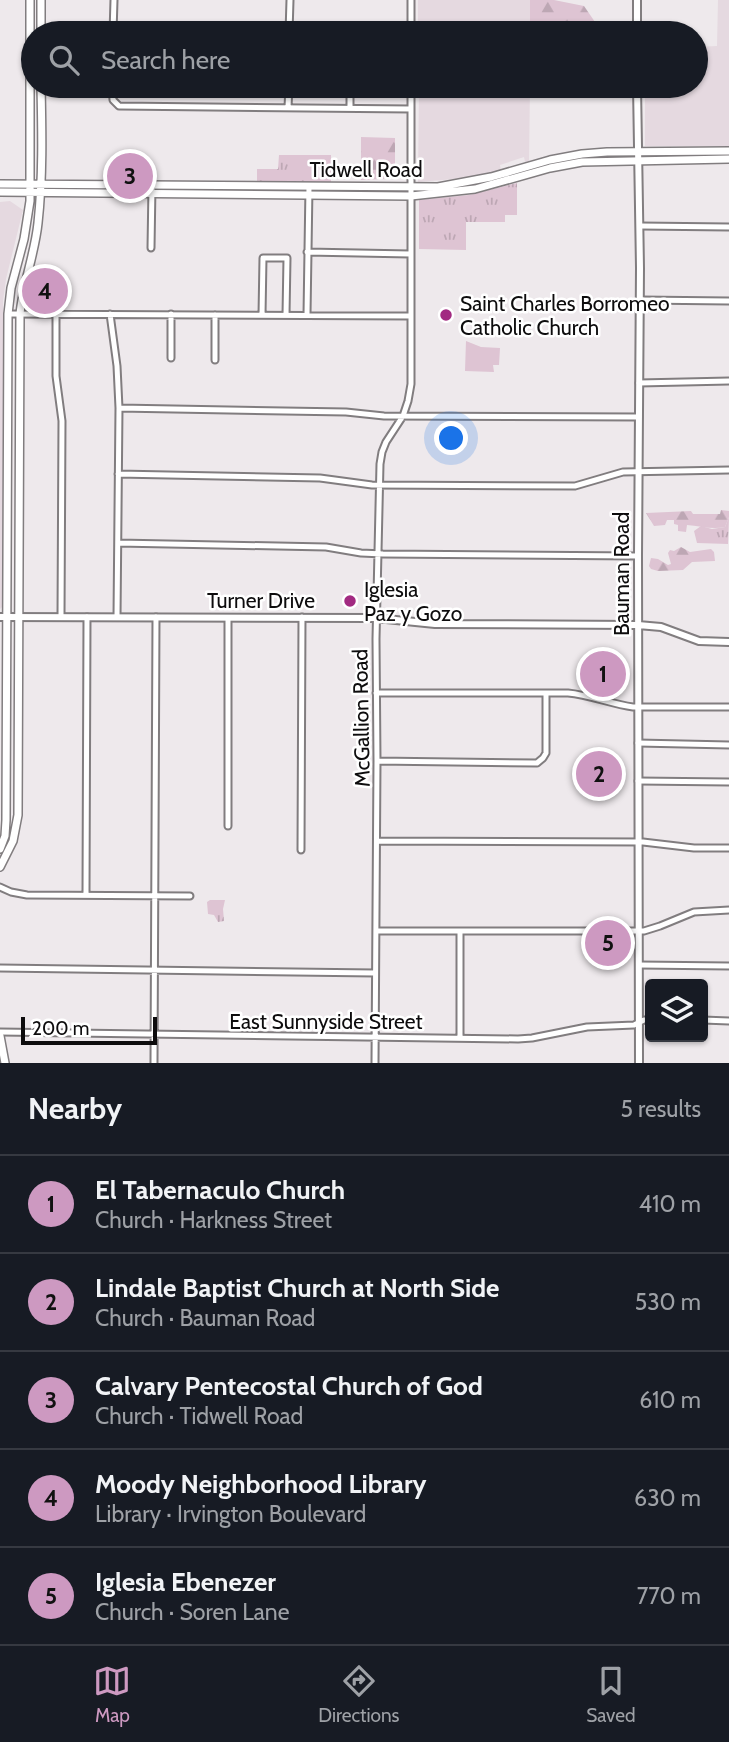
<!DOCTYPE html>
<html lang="en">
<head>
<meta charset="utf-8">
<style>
	body { margin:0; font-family:Cabin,sans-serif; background:#20242c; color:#f1f3f6 }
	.controls { position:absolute; right:21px; bottom:21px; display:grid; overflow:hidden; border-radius:7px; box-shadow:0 2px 5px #0004 }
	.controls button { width:63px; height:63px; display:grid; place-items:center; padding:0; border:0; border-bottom:2px solid #363941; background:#171b24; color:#f1f3f6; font:35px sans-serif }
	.scale { position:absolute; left:21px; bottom:18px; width:136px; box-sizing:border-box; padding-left:7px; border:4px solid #0d0c0d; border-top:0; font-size:19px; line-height:24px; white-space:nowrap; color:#0d0c0d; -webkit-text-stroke:5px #fff; paint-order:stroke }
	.you { position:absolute; left:452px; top:439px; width:24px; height:24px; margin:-18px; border:5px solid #fff; border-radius:50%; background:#1a73e8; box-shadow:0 0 0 10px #1a73e833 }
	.badge { display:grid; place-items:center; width:46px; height:46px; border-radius:50%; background:#cd99c1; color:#111; font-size:23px; font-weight:700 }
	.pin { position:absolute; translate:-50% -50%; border:4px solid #fff; box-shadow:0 2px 7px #0006 }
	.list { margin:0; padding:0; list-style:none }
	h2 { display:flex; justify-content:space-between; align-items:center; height:91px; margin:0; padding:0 28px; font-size:30px }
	h2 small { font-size:23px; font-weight:400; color:#9ea1a6 }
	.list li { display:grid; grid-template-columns:46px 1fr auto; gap:21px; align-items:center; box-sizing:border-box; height:98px; padding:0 28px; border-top:2px solid #363941 }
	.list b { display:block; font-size:26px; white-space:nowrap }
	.list p { margin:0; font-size:23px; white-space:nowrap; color:#9ea1a6 }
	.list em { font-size:23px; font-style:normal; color:#9ea1a6 }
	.icon { flex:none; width:38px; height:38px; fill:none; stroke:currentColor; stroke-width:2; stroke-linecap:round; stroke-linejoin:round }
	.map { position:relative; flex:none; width:729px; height:1063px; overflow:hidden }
	.search { position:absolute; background:#171b24; box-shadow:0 2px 5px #0004; left:21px; right:21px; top:21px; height:77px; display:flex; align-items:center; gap:18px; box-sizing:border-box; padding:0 24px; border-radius:38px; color:#9ea1a6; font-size:26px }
	.sheet { height:581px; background:#171b24 }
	nav { display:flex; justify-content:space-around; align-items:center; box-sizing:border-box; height:98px; border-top:2px solid #363941; background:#171b24; font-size:19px; color:#9ea1a6 }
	nav a { display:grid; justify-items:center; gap:4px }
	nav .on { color:#cd99c1 }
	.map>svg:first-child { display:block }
	.built { fill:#e5d9e0 }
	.grass { fill:url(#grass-tufts) }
	.forest { fill:url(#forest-firs) }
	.pitch { fill:#dec4d3 }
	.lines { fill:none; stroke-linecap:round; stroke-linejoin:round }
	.minor-casing { stroke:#817d7f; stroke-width:9 }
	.tertiary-casing { stroke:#817d7f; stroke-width:10 }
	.secondary-casing { stroke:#817d7f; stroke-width:10 }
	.minor { stroke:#fff; stroke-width:5 }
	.tertiary { stroke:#fff; stroke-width:6 }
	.secondary { stroke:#fff; stroke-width:7 }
	.poi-dot { fill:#a22a81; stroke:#fff; stroke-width:2.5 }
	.labels { text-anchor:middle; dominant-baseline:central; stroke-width:5; stroke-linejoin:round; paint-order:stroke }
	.street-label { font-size:21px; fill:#0d0c0d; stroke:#fff }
	.poi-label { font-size:21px; fill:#0d0c0d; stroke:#fff; text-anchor:start }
</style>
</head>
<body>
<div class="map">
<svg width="729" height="1063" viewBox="0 0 729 1063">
	<defs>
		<pattern id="grass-tufts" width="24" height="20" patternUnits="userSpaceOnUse" patternTransform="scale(1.75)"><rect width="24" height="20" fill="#dec4d3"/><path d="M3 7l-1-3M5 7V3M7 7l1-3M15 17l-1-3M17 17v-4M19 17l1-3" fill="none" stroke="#bda7b4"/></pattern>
		<pattern id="forest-firs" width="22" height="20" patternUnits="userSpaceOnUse" patternTransform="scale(1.75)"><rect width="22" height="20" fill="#dec4d3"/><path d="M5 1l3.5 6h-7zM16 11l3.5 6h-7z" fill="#bda7b4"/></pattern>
	</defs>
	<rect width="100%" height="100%" fill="#eee9ec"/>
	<path class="built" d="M418,0H530V33H418Z
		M718,0H729V146H645V86H696V47L717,46Z
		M419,86H530L529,161L525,162L524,157L500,165L501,170L483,175L455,179L418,182Z
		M10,201L23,210L6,279L3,301V606L0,609V202Z"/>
	<path class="grass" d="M279,155H331V182H257V169H278Z
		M517,183V215H505V222H466V250L419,249V200L469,195Z
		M729,517L728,544L697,543L694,531L701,526L712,529L725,527Z
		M210,900H225L223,909L224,921L218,922L214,915L208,914L207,902Z"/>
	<path class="forest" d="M530,0H554L584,6L595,22L591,33H530Z
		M361,137L395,138V164H385L384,179L361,180Z
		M721,510L729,511V517L725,527C712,530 700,526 687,525L686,532L678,531V525L674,524V520H667L665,525L654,526L646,513L691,511L693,514H720Z
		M681,547L690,552L711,549L714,552L715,561L692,562L683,570L658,571L651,569L649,566L651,558L658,559L668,565L671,564L668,553L670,550L674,551Z"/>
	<path class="pitch" d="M466,341L481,347L500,348L499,365H493L494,372L465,371Z"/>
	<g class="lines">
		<defs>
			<path id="minor" d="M113,33L114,0
				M289,33L290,0
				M411,33V0
				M112,86L113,100L119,106L411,109
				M288,107L289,86
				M350,108V86
				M640,226L729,227
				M151,248L152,186
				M307,252L410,254
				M640,300L729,301
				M8,314L411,316
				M56,314V376L62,421L61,617
				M110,314L117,366L119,408L117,617
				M262,315L263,258H287L286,315
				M307,315L309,187
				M171,358V314
				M215,360V315
				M639,383L729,381
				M119,408L346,412L384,416L639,417
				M118,474L320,478L372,485L575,486L623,472L729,470
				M118,543L326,547L361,553L383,554L638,556
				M228,618V826
				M376,693H568C590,695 611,704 633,707H729
				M638,743L729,745
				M377,761L537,763L543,758L546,753V693
				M638,781L729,782
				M377,841L643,842L694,848H729
				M301,850L302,617
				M0,887L11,892L27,895L190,896
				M86,895L87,617
				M376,931H644L660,926L694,912L729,910
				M639,965L729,966
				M0,968L375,973
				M703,1020L729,1021
				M0,1032L518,1039L532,1038L587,1027L634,1025L644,1020H650
				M460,1038V932
				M154,1063L156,617
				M375,1063L377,761L376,639L380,464L382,452L386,442L403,416L408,401L411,384V86"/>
			<path id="tertiary" d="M637,0V33
				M637,86L640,268L638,556L639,1063
				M0,617L376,618L435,624L638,625L661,627L699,641L729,642"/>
			<path id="secondary" d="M41,0V33
				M0,184L438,187L491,177L550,160L582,154L607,152L729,151
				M0,192L411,196L475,189L550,168L582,162L729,159
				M0,849L5,836L6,820L8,314L11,288L24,239L30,201V0
				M0,867L13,841L18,815L20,314C23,283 35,253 38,223C43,177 42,131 41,86
				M0,1036L5,1063"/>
		</defs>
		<use href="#minor" class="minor-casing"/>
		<use href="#tertiary" class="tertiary-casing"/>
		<use href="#secondary" class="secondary-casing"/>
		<use href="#minor" class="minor"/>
		<use href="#tertiary" class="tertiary"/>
		<use href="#secondary" class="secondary"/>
	</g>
	<g class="poi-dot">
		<circle cx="446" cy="315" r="7"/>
		<circle cx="350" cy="601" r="7"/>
	</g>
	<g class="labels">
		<g class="street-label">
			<text x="366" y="169">Tidwell Road</text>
			<text transform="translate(621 574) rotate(-90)">Bauman Road</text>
			<text x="261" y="600">Turner Drive</text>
			<text transform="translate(361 718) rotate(-91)">McGallion Road</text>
			<text x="326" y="1021">East Sunnyside Street</text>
		</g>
		<g class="poi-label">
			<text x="460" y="303">Saint Charles Borromeo<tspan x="460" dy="24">Catholic Church</tspan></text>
			<text x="364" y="589">Iglesia<tspan x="364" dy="24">Paz y Gozo</tspan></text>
		</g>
	</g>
</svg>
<div class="controls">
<button><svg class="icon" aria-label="layers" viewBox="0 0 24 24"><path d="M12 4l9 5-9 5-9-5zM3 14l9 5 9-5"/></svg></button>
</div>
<div class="scale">200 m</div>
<div class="you"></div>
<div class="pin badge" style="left:603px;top:674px">1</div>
<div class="pin badge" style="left:599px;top:774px">2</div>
<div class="pin badge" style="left:130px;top:176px">3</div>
<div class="pin badge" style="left:45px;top:291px">4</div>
<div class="pin badge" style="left:608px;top:943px">5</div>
<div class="search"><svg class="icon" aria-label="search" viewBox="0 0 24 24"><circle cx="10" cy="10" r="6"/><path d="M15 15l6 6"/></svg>Search here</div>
</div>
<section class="sheet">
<h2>Nearby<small>5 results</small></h2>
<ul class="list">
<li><span class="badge">1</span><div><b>El Tabernaculo Church</b><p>Church · Harkness Street</p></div><em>410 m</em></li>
<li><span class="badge">2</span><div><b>Lindale Baptist Church at North Side</b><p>Church · Bauman Road</p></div><em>530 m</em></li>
<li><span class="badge">3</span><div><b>Calvary Pentecostal Church of God</b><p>Church · Tidwell Road</p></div><em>610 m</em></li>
<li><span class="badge">4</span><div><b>Moody Neighborhood Library</b><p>Library · Irvington Boulevard</p></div><em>630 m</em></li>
<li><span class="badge">5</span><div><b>Iglesia Ebenezer</b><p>Church · Soren Lane</p></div><em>770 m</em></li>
</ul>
</section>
<nav>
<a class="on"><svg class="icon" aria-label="map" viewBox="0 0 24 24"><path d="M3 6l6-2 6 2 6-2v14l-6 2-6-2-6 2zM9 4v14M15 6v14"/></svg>Map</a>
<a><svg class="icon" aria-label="directions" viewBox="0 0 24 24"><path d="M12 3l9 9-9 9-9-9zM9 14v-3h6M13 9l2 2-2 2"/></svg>Directions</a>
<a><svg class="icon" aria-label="saved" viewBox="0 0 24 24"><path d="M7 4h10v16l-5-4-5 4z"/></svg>Saved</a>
</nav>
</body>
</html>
